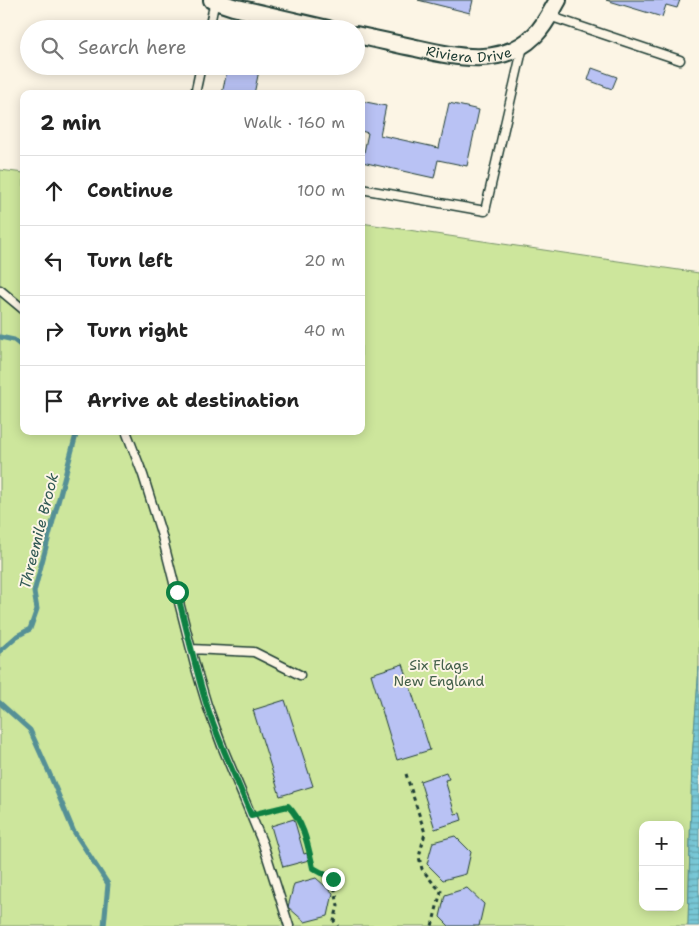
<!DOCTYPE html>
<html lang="en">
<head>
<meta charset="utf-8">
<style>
	body { margin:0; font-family:"Shantell Sans",sans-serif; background:#f2f2f2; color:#222 }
	.controls { position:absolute; right:15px; bottom:15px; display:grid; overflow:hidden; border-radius:10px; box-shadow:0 2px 12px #0003 }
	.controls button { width:45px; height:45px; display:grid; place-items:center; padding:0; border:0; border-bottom:1px solid #e0e0e0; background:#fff; color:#222; font:25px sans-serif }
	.stop { position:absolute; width:15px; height:15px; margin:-11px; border:4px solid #0b8043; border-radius:50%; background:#fff }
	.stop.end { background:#0b8043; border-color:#fff; box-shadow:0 1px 5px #0008 }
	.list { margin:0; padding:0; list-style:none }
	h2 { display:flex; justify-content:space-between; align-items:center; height:65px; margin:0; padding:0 20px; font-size:21px }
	h2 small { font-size:16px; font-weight:400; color:#767676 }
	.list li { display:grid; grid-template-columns:32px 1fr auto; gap:15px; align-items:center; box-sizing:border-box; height:70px; padding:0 20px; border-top:1px solid #e0e0e0 }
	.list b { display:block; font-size:19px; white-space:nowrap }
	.list em { font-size:16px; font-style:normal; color:#767676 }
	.icon { flex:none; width:28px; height:28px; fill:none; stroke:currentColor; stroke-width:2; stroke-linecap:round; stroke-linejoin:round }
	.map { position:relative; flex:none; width:699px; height:926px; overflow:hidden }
	.search { position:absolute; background:#fff; box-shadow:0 2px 12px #0003; left:20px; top:20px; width:345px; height:55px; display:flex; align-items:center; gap:12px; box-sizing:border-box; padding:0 18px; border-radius:28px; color:#767676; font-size:19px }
	.panel { position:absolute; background:#fff; box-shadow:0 2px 12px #0003; left:20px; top:90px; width:345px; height:345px; border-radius:10px }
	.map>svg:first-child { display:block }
	.park { fill:#cde69c; stroke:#769268; fill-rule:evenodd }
	.water { fill:url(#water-rules); stroke:#559096 }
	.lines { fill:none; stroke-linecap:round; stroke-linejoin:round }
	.stream { stroke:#559096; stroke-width:5 }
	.building { fill:#b9c2f4; stroke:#1f3d34 }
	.service-casing { stroke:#1f3d34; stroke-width:11 }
	.minor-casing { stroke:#1f3d34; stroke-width:20 }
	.path { stroke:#1f3d34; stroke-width:3; stroke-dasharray:4 4; stroke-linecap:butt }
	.service { stroke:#fcf5e5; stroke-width:8 }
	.minor { stroke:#fcf5e5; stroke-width:16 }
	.route { stroke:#0b8043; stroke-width:6 }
	.labels { text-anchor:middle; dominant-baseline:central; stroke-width:4; stroke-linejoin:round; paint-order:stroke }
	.street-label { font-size:14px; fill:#1f3d34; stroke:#fcf5e5 }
	.park-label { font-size:14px; fill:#425f49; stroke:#fcf5e5 }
	.water-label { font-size:15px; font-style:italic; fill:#315955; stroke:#fcf5e5 }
</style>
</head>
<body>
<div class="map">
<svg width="699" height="926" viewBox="0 0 699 926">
	<defs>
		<pattern id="water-rules" width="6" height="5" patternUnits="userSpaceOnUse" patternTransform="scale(1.25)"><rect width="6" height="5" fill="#79c8d7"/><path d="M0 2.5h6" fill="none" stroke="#63a4af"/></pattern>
	</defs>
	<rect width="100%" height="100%" fill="#fcf5e5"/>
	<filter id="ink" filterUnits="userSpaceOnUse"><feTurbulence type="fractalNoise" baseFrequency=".02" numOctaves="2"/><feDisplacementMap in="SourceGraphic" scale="10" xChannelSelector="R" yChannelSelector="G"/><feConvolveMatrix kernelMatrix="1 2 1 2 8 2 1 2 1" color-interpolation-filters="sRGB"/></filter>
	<g filter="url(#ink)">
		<path class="park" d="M0,170L24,173V431H361V223L699,273V667L692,759L688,926H0ZM643,825H680V907H643Z"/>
		<path class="water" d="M699,667V926H688L692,759Z"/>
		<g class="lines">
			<path class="stream" d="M0,337L14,340L24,348
				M0,651L17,636L30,629L37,609L34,592L77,431
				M0,703L30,730L48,770L73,830L108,884L104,926"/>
		</g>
		<path class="building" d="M418,0H473L470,13Z
			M606,0H680L677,8L666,5L662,17Z
			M228,66H260L254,94H222Z
			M592,68L617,77L612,89L588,80Z
			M361,101L386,106L380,135L439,148L449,103L479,110L467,166L438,160L434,178L362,162L368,133L361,131Z
			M403,664L430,750L397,760L371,674Z
			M285,700L313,786L280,796L253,710Z
			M446,772L449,779L445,780L455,814L460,813L462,820L435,829L420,781Z
			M294,819L304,854L307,853L309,860L283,867L271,826Z
			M455,836L471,852L466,874L443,880L427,864L433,842Z
			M316,878L333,893L328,916L305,922L288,907L294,884Z
			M467,888L484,904L479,926H449L440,917L445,895Z"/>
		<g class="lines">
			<defs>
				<path id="service" d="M549,16L680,60
					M209,29L215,0
					M195,94L201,66
					M361,189L485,211L523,46
					M0,290L24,310
					M126,431L143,475L162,536L195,665L207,705L222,746L263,844L289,926
					M191,649L254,652L300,675"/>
				<g id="minor">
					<path d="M212,0L233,7L328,29"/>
					<path id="s1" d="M356,35C376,39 396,44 416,48C456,57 502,68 535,35C545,25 551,12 558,0"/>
				</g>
			</defs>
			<use href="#service" class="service-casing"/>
			<use href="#minor" class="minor-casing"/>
			<path class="path" d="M406,774L425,833L419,857L422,869L433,883L441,891L432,926
				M260,813L288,806C304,822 308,846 313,868L333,879L338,906L334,921L338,926"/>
			<use href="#service" class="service"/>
			<use href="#minor" class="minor"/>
		</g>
	</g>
	<g class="lines" filter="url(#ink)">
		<path class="route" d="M177,592C187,630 195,668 207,706C219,743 237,779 251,815L288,806C304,822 308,846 313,868L333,879"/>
	</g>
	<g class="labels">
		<g class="street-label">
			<text stroke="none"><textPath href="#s1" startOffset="115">Riviera Drive</textPath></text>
		</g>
		<g class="park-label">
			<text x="439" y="665">Six Flags<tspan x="439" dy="16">New England</tspan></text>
		</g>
		<g class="water-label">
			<text transform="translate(39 531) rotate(-76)">Threemile Brook</text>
		</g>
	</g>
</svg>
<div class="controls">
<button>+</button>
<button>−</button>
</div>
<div class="stop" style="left:177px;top:592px"></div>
<div class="stop end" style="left:333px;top:879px"></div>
<div class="search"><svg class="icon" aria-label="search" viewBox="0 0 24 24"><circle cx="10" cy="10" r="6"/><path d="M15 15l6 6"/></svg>Search here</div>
<section class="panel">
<h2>2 min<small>Walk · 160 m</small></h2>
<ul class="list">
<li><svg class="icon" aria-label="ahead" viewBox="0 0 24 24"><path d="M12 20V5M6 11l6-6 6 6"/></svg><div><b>Continue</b></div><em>100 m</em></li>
<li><svg class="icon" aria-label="left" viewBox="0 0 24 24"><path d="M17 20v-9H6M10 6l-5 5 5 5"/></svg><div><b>Turn left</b></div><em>20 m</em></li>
<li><svg class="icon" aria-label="right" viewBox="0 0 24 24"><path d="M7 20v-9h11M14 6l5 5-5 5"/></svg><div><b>Turn right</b></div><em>40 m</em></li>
<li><svg class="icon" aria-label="arrive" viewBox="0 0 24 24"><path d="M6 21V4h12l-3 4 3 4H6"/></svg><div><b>Arrive at destination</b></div></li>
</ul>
</section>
</div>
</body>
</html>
